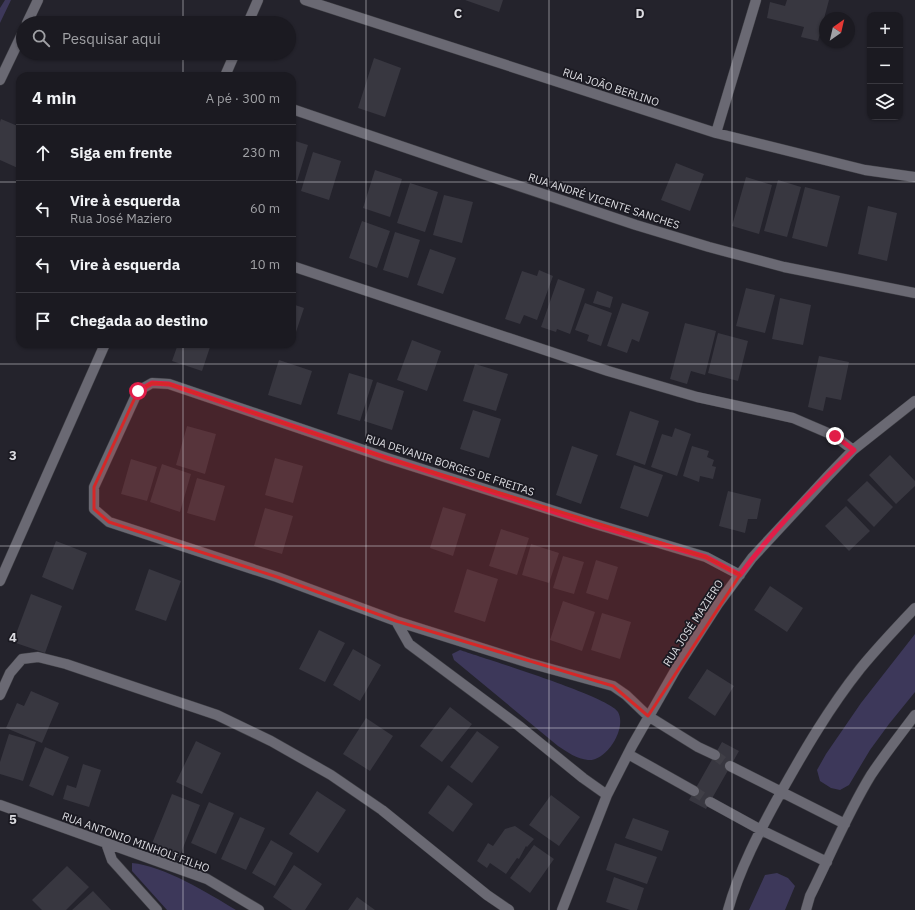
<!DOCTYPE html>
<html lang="pt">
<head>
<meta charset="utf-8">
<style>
	body { margin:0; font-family:"IBM Plex Sans",sans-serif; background:#28272e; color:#f1f3f6 }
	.controls { position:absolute; right:12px; top:12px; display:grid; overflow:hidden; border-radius:8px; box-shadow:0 1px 3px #0004 }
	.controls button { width:36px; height:36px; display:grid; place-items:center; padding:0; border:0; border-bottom:1px solid #39383f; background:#1b1a21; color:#f1f3f6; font:20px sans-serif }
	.compass { position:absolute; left:819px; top:12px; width:36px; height:36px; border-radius:50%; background:#1b1a21; box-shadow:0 1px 3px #0004; rotate:34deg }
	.stop { position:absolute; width:12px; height:12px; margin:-9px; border:3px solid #e11d48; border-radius:50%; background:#fff }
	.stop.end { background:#e11d48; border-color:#fff; box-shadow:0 1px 4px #0008 }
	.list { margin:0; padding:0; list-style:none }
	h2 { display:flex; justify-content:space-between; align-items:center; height:52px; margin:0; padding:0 16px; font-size:17px }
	h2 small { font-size:13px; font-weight:400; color:#a0a1a5 }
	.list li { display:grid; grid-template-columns:26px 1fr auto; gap:12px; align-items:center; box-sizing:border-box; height:56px; padding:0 16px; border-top:1px solid #39383f }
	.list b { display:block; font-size:15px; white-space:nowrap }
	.list p { margin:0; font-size:13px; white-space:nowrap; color:#a0a1a5 }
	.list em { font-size:13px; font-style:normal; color:#a0a1a5 }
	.icon { flex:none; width:22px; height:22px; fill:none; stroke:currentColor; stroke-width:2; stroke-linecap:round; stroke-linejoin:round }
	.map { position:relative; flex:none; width:915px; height:910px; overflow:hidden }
	.search { position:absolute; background:#1b1a21; box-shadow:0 1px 3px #0004; left:16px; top:16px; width:280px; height:44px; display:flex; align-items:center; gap:10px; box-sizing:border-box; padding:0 14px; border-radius:22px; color:#a0a1a5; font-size:15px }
	.panel { position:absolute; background:#1b1a21; box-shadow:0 1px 3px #0004; left:16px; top:72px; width:280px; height:276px; border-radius:12px }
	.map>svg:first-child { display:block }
	.green { fill:#3d385a }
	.building { fill:#383740 }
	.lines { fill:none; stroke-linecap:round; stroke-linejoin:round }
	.minor-tunnel { stroke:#403f47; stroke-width:10; stroke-dasharray:10 5; stroke-linecap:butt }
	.minor-casing { stroke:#3f3f45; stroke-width:11 }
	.minor { stroke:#6a6973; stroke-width:10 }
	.route { stroke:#e11d48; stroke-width:5 }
	.marked { fill:#d62828; fill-opacity:0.2; stroke:#d62828; stroke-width:3; stroke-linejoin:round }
	.grid { fill:none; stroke:#dcdce1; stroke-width:1; stroke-opacity:0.55 }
	.labels { text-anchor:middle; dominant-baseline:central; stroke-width:3.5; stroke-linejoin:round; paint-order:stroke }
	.street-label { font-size:11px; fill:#dcdce1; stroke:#1b1a22 }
	.grid-label { font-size:13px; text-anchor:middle; font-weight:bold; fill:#dcdce1; stroke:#1b1a22; stroke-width:3.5; stroke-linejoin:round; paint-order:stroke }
</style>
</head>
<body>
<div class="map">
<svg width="915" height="910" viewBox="0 0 915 910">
	<rect width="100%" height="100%" fill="#24232c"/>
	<path class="green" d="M5,0H11L0,23V8Z
		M915,634V692L889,724L870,750L849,785L840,790L831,788L820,781L817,770L826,754L861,703Z
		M460,650C483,658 610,697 618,712C627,728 607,761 588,760C577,759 567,752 558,746L454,660L452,654Z
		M132,863C164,866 208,893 236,910H167L132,871Z
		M777,873L788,878L795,886L785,910H749L765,875Z"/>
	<path class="building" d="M465,0H503L499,12Z
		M787,0H829L818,41L801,37L804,27L767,18L770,2L785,6Z
		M374,58L401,68L385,117L358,108Z
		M1,119L20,127V169L0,160V122Z
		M292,140L308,145L295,188L292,187Z
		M313,152L341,161L329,200L301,191Z
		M676,163L704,174L690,211L661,200Z
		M375,170L402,179L390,217L363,208Z
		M746,177L772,185L759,234L732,226Z
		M778,180L801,187L787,237L764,231Z
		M410,183L438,192L425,232L397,223Z
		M805,187L840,196L827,247L792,238Z
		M444,195L473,202L462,243L433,235Z
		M868,206L897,213L887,261L858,254Z
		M362,221L390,231L377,268L349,258Z
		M395,232L420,240L408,278L383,270Z
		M430,249L456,258L443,294L417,285Z
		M539,270L553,276L537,320L524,315L520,324L505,319L522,271L537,276Z
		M558,279L585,289L570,334L557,329L556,332L541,327Z
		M746,288L775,295L765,333L736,326Z
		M597,291L613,297L610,308L593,303Z
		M780,298L811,305L803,345L772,339Z
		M585,303L612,313L601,346L587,341L589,335L575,330Z
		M622,303L649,312L639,342L632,339L627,353L607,346Z
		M292,304L304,308L292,344Z
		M685,323L716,331L705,375L691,371L687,384L670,379Z
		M718,333L748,341L738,381L708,373Z
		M412,340L441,351L427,391L397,380Z
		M178,344H211L202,371L172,361Z
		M819,356L849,362L841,400L826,397L823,411L808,407Z
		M279,360L312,371L301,405L268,395Z
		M475,364L508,374L496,411L463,401Z
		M349,373L373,380L360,421L337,414Z
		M377,382L404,391L392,430L364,421Z
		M473,410L501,419L489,458L460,449Z
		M630,411L659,421L645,465L616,455Z
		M187,426L216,434L205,474L176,465Z
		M675,428L691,434L677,476L651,467L662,434L672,437Z
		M572,446L598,455L581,504L556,495Z
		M692,446L709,451L707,457L714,460L712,466L716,467L713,479L700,476L699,482L683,476Z
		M890,455L915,481V486L896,504L869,475Z
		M275,458L303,466L293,503L265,495Z
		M131,459L157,467L147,501L121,494Z
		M162,464L191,474L180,512L150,502Z
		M634,465L663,475L648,517L620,508Z
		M197,478L225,486L215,521L187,513Z
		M867,481L893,507L874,527L847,500Z
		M728,491L761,499L757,519H748L745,533L719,526Z
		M846,506L870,531L849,551L825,526Z
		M443,507L466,514L453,556L430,548Z
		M265,508L293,516L282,554L254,546Z
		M501,529L529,538L517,575L489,566Z
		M56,541L87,553L73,590L42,577Z
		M531,544L559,553L549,583L522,575Z
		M563,556L584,562L574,594L553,588Z
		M596,560L618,567L608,600L586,593Z
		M149,569L181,581L166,621L135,610Z
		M467,569L498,579L485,622L454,612Z
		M770,586L803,608L787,632L754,610Z
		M31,594L62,606L45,653L13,642Z
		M563,601L595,612L582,651L550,640Z
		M602,613L631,622L620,659L591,650Z
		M319,630L345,643L325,682L299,669Z
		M353,649L381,665L360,701L333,685Z
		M707,669L734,686L715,716L688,698Z
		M31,691L59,703L42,743L6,728L17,703L24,706Z
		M450,707L472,724L442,762L420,746Z
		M366,718L393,736L370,771L343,754Z
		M477,731L499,747L472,783L450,767Z
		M9,734L36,742L23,781L0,774V762Z
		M196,741L221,753L202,794L176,782Z
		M722,742L739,751L706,809L689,800Z
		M45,747L69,757L53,796L29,786Z
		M83,764L101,770L89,807L63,799L67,785L76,788Z
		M448,785L473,804L453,832L428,813Z
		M317,791L346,810L318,853L289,834Z
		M172,794L200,805L179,858L151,846Z
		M551,795L580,817L559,846L529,825Z
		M209,802L234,813L216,854L191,843Z
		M240,817L265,828L246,870L221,859Z
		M633,818L669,831L662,851L625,838Z
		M515,826L534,839L527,847L526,846L519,859L517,858L506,874L490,863L487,868L477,861L488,843L493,846L505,829Z
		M271,840L293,853L275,886L252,873Z
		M615,843L657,857L647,884L606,870Z
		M534,845L554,859L530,893L510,878Z
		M294,865L322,884L305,910H292L273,897Z
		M67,866L89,887L66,910H42L32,900Z
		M614,877L644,888L637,910H630L606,902Z
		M93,891L111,910H72Z
		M357,897L375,910H348Z"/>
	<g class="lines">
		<path class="minor-tunnel" d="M715,755L730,766
			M694,791L710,802"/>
		<defs>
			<path id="minor" d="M305,0L716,133L865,170L915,177
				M27,23L38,0
				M248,23L258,0
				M225,76L235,53
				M0,80L23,32
				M292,109L474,171L636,225L709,247L784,267L915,293
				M716,133L756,0
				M292,266L608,371L697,397L793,418L835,436L853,450
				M0,581L105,344
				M396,621L409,644L519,726L583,778L607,795
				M0,695L10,673L22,659L38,657L66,664L217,715L271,741L331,775L382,810L487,895L509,910
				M628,754L694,791
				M715,755L698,747L648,716L626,695L613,686L529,663L396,621L277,577L109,522L94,509V487L138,391L152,383L169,384L387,458L592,523L706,557L740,575
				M730,766L845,824
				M710,802L761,830L827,862
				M0,805L207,879L259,910
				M106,843L112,860L157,910
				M562,910L607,795L632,746L676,669L718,604L752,558L828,476L853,450L915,401
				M728,910C739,870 760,830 780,794C804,751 829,708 860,669C877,648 896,628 915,608
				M806,910L810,896C830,856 847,814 871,775C885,754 900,735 915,715"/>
		</defs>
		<use href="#minor" class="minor-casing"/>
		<use href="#minor" class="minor"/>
	</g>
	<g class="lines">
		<path class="route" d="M138,391L152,383L169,384L387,458L592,524L706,557L740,575C773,530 813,489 854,450L835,436"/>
	</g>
	<path class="marked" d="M152,383L169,384L387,458L706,557L740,575L648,716L613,686L396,621L277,577L109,522L94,509V487L138,391Z"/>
	<path class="grid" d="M183,0V23M366,0V910M549,0V910M732,0V910M183,53V76M0,182H20M292,182H915M183,344V910M0,364H915M0,546H915M0,728H915"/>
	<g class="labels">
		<g class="street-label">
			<text transform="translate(611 87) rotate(18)">RUA JOÃO BERLINO</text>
			<text transform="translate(604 201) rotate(18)">RUA ANDRÉ VICENTE SANCHES</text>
			<text transform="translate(450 465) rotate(18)">RUA DEVANIR BORGES DE FREITAS</text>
			<text transform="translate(693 623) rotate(-57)">RUA JOSÉ MAZIERO</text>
			<text transform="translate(136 842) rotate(20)">RUA ANTONIO MINHOLI FILHO</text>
		</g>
	</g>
	<g class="grid-label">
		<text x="458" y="18">C</text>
		<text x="640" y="18">D</text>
		<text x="13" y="460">3</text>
		<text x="13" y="642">4</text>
		<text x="13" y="824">5</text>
	</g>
</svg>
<div class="controls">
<button>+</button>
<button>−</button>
<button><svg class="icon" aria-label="layers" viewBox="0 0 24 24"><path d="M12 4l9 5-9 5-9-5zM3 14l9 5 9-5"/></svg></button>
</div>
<svg class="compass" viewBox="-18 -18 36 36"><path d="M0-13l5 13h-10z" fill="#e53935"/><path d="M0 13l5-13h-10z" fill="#a0a1a5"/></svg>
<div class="stop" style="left:138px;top:391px"></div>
<div class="stop end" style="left:835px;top:436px"></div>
<div class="search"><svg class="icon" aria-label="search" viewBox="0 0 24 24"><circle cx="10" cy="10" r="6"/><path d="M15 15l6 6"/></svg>Pesquisar aqui</div>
<section class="panel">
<h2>4 min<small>A pé · 300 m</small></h2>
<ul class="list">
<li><svg class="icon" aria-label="ahead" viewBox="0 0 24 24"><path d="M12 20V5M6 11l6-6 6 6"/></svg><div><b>Siga em frente</b></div><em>230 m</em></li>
<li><svg class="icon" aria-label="left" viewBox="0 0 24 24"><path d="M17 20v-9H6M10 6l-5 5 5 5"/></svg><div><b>Vire à esquerda</b><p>Rua José Maziero</p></div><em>60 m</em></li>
<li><svg class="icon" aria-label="left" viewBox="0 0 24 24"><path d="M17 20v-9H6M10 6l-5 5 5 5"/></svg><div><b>Vire à esquerda</b></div><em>10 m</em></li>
<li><svg class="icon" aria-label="arrive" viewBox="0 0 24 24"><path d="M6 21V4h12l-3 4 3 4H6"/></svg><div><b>Chegada ao destino</b></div></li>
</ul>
</section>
</div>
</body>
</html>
